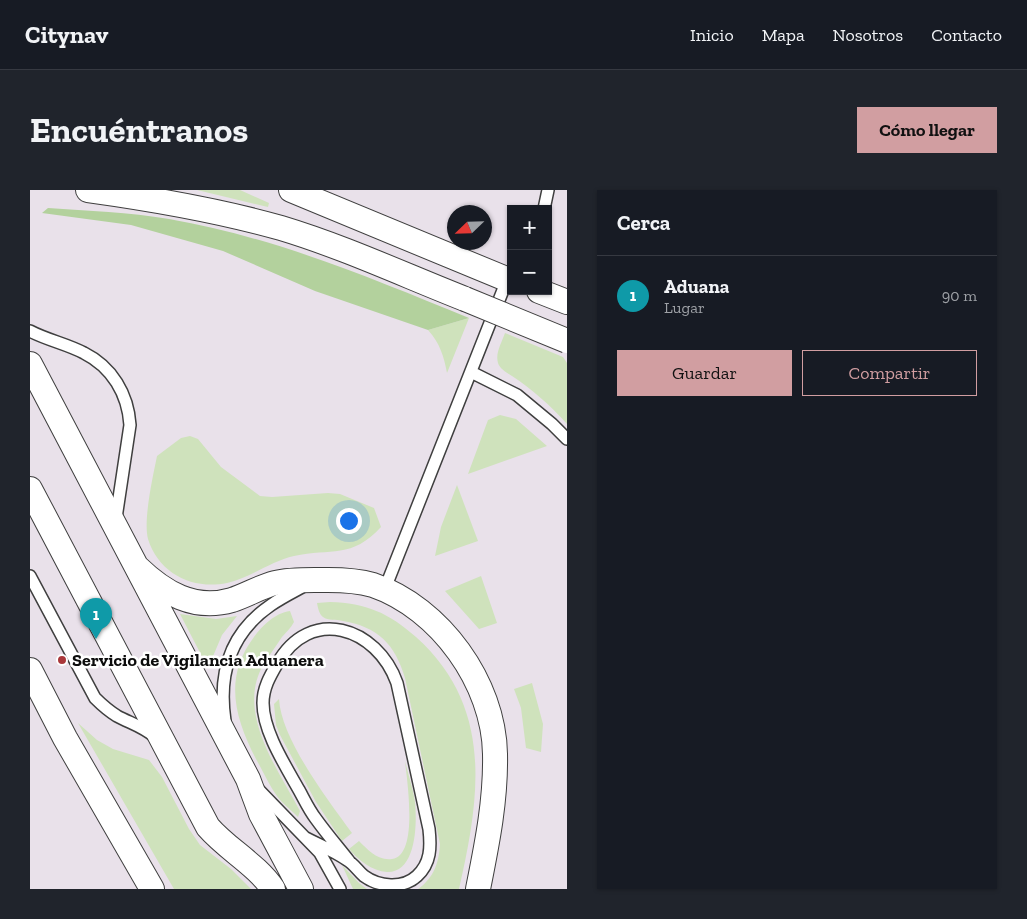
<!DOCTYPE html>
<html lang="es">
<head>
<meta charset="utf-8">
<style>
	body { margin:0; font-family:"Zilla Slab",serif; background:#20242c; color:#f1f3f6 }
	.controls { position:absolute; right:15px; top:15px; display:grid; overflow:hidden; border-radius:0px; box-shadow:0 1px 4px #0004 }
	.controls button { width:45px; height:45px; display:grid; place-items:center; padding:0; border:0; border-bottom:1px solid #363941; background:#171b24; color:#f1f3f6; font:25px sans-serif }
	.compass { position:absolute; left:417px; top:15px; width:45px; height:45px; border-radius:50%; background:#171b24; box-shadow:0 1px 4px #0004; rotate:247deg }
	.you { position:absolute; left:318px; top:330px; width:18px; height:18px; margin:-12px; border:4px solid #fff; border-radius:50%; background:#1a73e8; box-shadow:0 0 0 8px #1a73e833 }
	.badge { display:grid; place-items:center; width:32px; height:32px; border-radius:50%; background:#d19ea1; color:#fff; font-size:16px; font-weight:700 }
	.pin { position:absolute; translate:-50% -41px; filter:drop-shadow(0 1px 2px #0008) }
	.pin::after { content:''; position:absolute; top:26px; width:18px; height:15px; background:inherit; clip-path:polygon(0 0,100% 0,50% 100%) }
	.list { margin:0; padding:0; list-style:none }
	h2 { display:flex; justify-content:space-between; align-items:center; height:65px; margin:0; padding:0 20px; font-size:21px }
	h2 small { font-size:16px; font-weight:400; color:#9ea1a6 }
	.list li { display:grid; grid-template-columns:32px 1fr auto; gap:15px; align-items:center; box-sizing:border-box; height:80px; padding:0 20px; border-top:1px solid #363941 }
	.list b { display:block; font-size:19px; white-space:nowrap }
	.list p { margin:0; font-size:16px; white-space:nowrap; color:#9ea1a6 }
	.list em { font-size:16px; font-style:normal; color:#9ea1a6 }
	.actions { display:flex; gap:10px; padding:15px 20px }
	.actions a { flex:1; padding:11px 0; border:1px solid #d19ea1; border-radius:0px; text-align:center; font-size:18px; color:#d19ea1 }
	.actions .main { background:#d19ea1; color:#111 }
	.map { position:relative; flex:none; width:537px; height:699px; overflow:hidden; border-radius:0px }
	header { display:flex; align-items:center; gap:30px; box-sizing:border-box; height:70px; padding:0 25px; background:#171b24; border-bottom:1px solid #363941 }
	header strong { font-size:24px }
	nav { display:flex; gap:28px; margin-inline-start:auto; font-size:18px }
	.intro { display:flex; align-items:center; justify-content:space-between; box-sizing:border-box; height:120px; padding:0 30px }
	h1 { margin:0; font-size:35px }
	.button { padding:12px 22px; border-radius:0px; background:#d19ea1; color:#111; font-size:18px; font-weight:700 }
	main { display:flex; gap:30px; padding:0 30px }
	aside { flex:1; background:#171b24; border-radius:0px; box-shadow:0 1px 4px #0004 }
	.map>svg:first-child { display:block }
	.industrial { fill:#e9e1ea; fill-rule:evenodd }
	.green { fill:#cfe2bc }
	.forest { fill:#b3d19d }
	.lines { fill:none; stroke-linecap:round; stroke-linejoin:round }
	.lane-casing { stroke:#3f3f3f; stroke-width:14 }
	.street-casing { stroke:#3f3f3f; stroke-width:26 }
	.lane { stroke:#fff; stroke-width:11 }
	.street { stroke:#fff; stroke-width:24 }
	.street-bridge-casing { stroke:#3f3f3f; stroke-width:26; stroke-linecap:butt }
	.street-bridge { stroke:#fff; stroke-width:24 }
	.poi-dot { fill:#a9373a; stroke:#fff; stroke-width:2 }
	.labels { text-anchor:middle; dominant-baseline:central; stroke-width:5; stroke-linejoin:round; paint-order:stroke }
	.poi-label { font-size:18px; font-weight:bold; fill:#0c0c0c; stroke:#fff; text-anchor:start }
</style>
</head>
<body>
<header>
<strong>Citynav</strong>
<nav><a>Inicio</a><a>Mapa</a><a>Nosotros</a><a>Contacto</a></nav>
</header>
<div class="intro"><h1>Encuéntranos</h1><a class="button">Cómo llegar</a></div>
<main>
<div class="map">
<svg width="537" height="699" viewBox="0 0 537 699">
	<rect width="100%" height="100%" fill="#fdfaee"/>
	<path class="industrial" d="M0,0H537V699H0ZM481,19H518V101H481ZM424,22H454V52H424Z"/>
	<path class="green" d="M167,0H210L239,13L238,17Z
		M439,128L417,183C414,167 410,153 398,140Z
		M475,143L533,167L537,173V234C521,216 502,199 482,186C476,182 470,179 468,173C465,163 472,152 475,143Z
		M470,225L486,229L517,256L438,284L458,230Z
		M160,246L168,249L191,277L230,306L242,307L298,303L310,304L344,318L351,337C322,369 301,358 264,366C241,371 220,388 197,393C163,400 129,384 118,349C113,330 123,286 127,266L151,248Z
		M427,295L448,351L405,366L411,337Z
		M451,386L467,433L449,439L415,401Z
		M300,412C336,413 359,423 386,447C464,517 450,607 429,699H388C404,688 409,672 410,654L375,488C365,454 348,437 313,431C306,429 298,431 293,427C289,424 288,418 287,413Z
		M260,421L264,432C261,438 256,442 252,447C245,458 237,468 231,479C208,526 249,581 270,621L268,627C263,622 257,617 252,612C241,600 234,583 226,569C205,528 193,488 224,447C232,436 245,423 260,421Z
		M150,424L186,429L207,426L192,445L178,478Z
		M502,493L513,534L511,562L496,558L491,518L484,499Z
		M249,509C251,549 298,610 322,643L312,651L286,612L250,545L246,535L244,514Z
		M48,533L67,550L83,559L119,570L132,587L159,639L170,655L201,679L221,699H144Z
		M375,571C378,584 383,598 385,612C387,632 387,683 357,682C342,681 328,670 319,659L329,651C338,660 348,671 362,669C389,666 377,590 375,571Z
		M312,675L329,693L337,699H323Z"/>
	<path class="forest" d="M18,18C58,21 99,22 139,29C244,47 341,88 439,128L398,140L285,101L193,61L101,35L12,23Z"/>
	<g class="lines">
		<defs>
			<path id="lane" d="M514,19L518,0
				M0,141C17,150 37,154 54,163C82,177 98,204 100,235L86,328
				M441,182L487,205L522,234L537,249
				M0,386L65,508C72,515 79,521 87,526C100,533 114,537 125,547
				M354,401L475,95L479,88
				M195,531C188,484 200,443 241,415C251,408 263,402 274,396
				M228,599L290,663L310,699
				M276,648C289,655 304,661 317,670C324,674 328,681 334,686C349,697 373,699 387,686C401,673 401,657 399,639L367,493C347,437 280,415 247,474C240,486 233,498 233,513C233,541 255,575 269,600C274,609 279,620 286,629C296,643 308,657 319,671"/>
			<path id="street" d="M58,0C123,9 188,20 251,38C314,57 374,85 435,109
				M261,0L481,91
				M509,101L537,112
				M0,174L218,589L231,624L271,699
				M0,299L178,637C198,660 226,674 243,699
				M107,377C134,403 164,421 202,410C217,405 230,397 245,393C261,389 281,390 298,390C312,390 329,391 343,395C410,418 464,493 465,564C466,610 457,654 448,699
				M0,480L35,548L122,699"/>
		</defs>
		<use href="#lane" class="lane-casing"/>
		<use href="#street" class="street-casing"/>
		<use href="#lane" class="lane"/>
		<use href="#street" class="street"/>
		<defs>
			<path id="street-bridge" d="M435,109L537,151"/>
		</defs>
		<use href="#street-bridge" class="street-bridge-casing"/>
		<use href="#street-bridge" class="street-bridge"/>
	</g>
	<circle class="poi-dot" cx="32" cy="470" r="5"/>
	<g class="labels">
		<g class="poi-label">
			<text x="42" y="470">Servicio de Vigilancia Aduanera</text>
		</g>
	</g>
</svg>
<div class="controls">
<button>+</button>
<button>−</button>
</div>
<svg class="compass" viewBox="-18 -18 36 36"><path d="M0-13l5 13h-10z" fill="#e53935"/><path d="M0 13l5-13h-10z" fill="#9ea1a6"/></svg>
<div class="you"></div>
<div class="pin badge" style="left:66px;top:449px;background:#0f9aa8">1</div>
</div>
<aside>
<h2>Cerca<small></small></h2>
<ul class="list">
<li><span class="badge" style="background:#0f9aa8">1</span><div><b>Aduana</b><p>Lugar</p></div><em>90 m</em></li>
</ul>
<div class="actions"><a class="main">Guardar</a><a>Compartir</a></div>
</aside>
</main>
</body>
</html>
